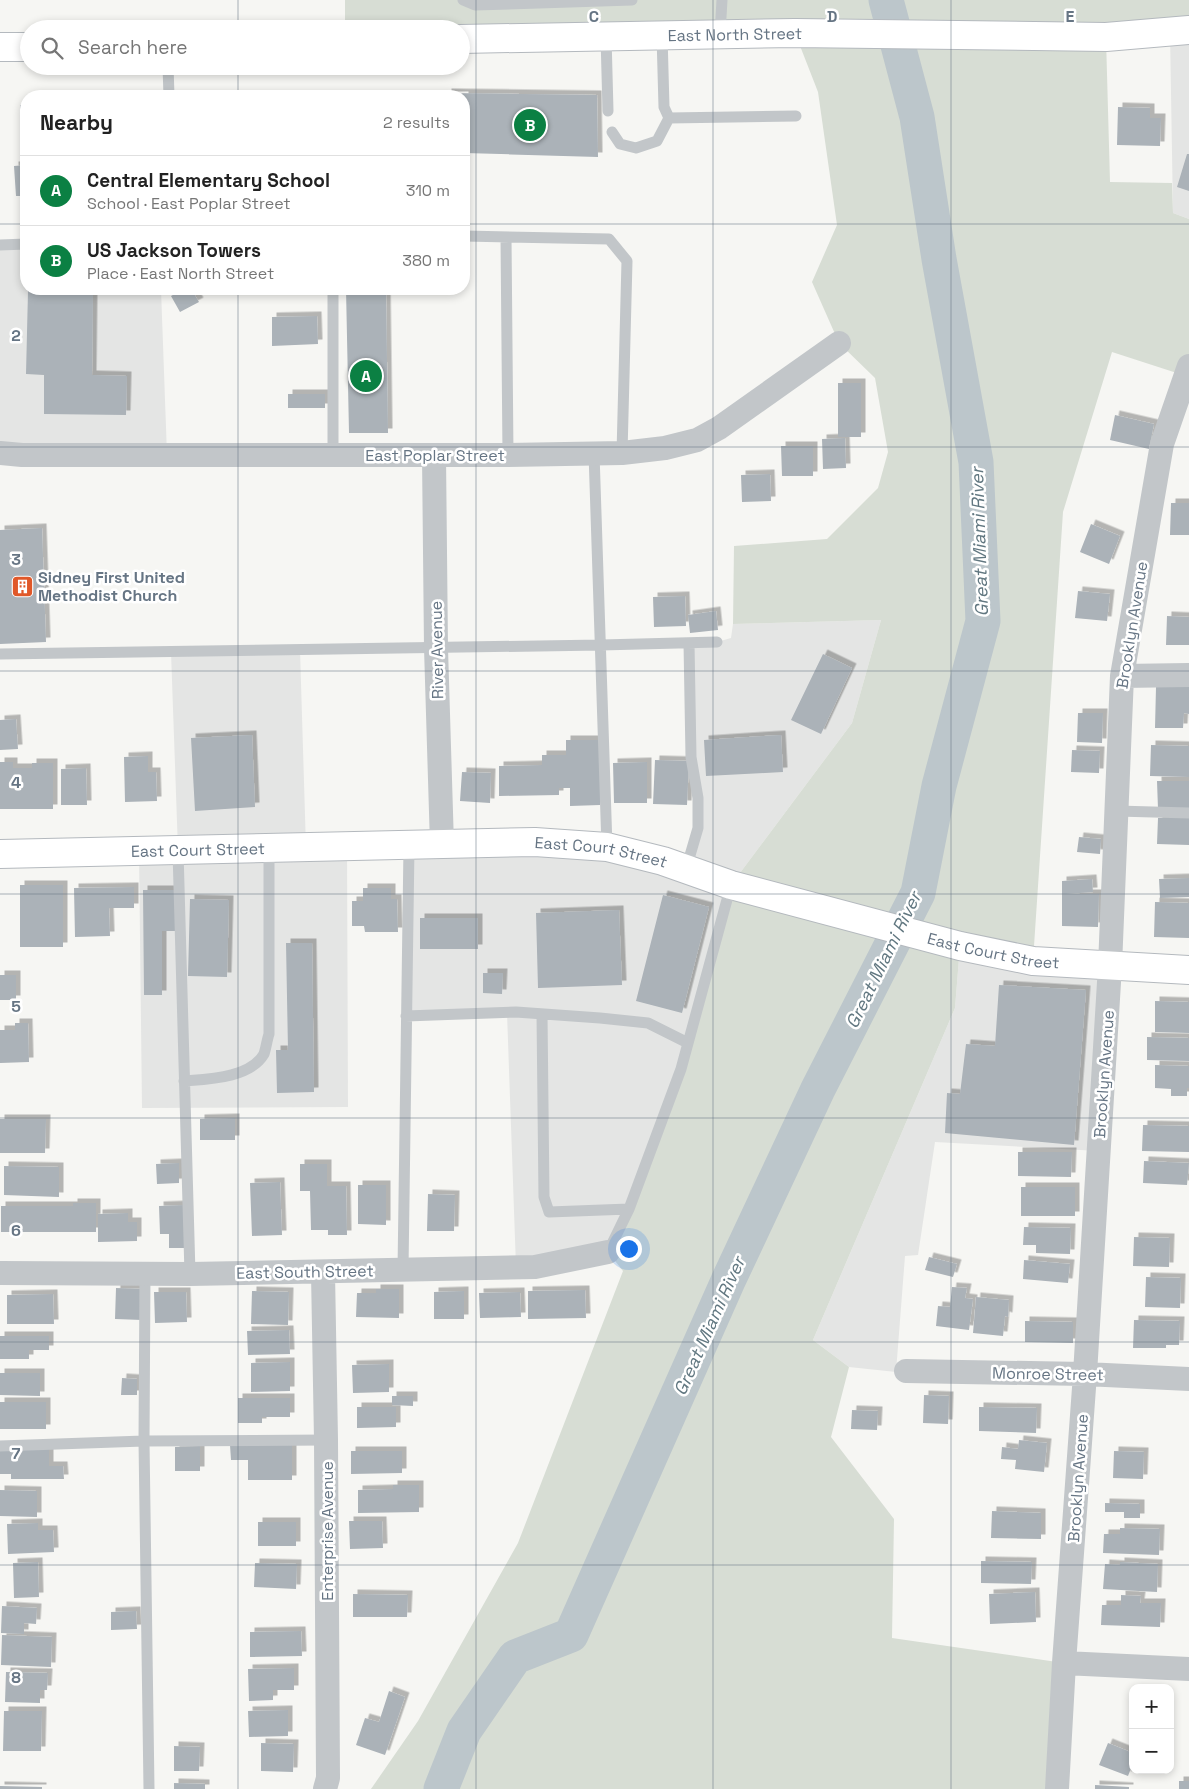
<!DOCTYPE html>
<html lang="en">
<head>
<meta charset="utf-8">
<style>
	body { margin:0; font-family:"Space Grotesk",sans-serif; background:#f6f6f6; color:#222 }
	.controls { position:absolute; right:15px; bottom:15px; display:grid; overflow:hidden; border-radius:10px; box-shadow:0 2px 8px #0003 }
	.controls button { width:45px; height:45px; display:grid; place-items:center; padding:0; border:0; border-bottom:1px solid #e0e0e0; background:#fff; color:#222; font:25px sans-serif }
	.you { position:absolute; left:628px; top:1248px; width:18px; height:18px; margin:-12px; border:4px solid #fff; border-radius:50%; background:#1a73e8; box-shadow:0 0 0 8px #1a73e833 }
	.badge { display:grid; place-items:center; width:32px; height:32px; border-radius:50%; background:#0b8043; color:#fff; font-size:16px; font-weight:700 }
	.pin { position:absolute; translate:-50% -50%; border:2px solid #fff; box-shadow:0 1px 5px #0006 }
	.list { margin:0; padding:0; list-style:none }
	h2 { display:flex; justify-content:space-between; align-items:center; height:65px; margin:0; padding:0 20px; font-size:21px }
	h2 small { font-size:16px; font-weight:400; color:#767676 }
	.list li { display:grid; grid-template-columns:32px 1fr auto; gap:15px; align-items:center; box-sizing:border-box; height:70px; padding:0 20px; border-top:1px solid #e0e0e0 }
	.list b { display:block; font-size:19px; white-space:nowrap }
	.list p { margin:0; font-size:16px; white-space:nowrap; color:#767676 }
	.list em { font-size:16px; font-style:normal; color:#767676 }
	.icon { flex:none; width:28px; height:28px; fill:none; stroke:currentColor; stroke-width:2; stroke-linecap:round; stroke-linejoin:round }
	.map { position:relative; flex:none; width:1189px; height:1789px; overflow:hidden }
	.search { position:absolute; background:#fff; box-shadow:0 2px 8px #0003; left:20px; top:20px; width:450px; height:55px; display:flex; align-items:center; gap:12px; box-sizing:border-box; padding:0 18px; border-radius:28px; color:#767676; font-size:19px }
	.panel { position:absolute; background:#fff; box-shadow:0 2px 8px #0003; left:20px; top:90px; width:450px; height:205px; border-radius:20px }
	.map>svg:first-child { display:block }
	.built { fill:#e4e5e4 }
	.green { fill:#d7ddd4 }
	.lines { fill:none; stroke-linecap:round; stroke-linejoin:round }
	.river { stroke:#bcc6cb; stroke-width:35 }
	.building { fill:#abb2b8; filter:url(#shadow) }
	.secondary-casing { stroke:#b4b9be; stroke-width:30 }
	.lane { stroke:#c2c6c9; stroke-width:11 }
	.street { stroke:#c2c6c9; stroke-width:24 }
	.secondary { stroke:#fff; stroke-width:28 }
	.grid { fill:none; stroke:#667584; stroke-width:1; stroke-opacity:0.55 }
	.labels { text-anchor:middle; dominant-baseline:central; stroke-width:5; stroke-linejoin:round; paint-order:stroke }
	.street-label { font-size:16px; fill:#667584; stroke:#fff }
	.poi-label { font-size:16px; font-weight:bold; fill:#667584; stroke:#fff; text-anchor:start }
	.water-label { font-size:18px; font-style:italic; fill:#617780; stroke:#fff }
	.grid-label { font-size:16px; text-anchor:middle; font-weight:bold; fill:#667584; stroke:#fff; stroke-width:5; stroke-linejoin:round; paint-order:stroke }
</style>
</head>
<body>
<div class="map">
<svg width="1189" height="1789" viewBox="0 0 1189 1789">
	<defs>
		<filter id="shadow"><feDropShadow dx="4.5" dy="-4.5" stdDeviation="0" flood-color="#0004"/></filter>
	</defs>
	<rect width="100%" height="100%" fill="#f6f6f3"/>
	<path class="built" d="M1189,30V219L1173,213L1170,32Z
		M26,244V289H161L167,455L0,453V245Z
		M881,620L852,723L731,885L681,1069L608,1252L516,1267L507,1013L406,1016L409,846L535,842L685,869L698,828L689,643L717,642L731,638L733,624Z
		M300,650L306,848L347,847L348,1107L142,1108L139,851L178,850L171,652Z
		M960,946L1110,966L1099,1151L935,1142L918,1255L905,1256L896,1372L849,1367L813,1340L955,1008Z"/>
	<path class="green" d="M345,0H1189V30L1106,38L1110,182L1172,183L1173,213L1189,219V366L1186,376L1112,352L1063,512L1033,961L960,946L955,1008L813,1340L849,1367L831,1437L894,1519L892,1638L1064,1663L1057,1789H371L418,1721L518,1543L623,1271L608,1252L681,1069L731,885L852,723L881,620L733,624L734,546L827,539L878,488L888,452L875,378L839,343L812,282L837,225L818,92L795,33L345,29Z"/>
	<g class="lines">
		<path class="river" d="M441,1789L464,1731L515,1657L571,1635L728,1281L818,1089L918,893L939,786L983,621L976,462L939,259L917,117L886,0"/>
	</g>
	<path class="building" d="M447,93L597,95L598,157L464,153V96H447Z
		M20,105H26V156H22Z
		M1118,107L1150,108V118H1161L1160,146L1117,145Z
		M1187,154H1189V191L1177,187Z
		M26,165V196H16L14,166Z
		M184,289H191L199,302L180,312L171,296Z
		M346,289H386L388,433H349Z
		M28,291L93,292L92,375L127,376L126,415L44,414V375L26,374Z
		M317,316L318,344L272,346V317Z
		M838,383H861V437H838Z
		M288,394H325V408H288Z
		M1115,415L1154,424L1149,449L1110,440Z
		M845,438L846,468L823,469L822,439Z
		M781,446H813V476H782Z
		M770,474L771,501L742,502L741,475Z
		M1171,503H1189V535H1170Z
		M1091,524L1120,536L1109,564L1080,552Z
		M42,528L46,642L0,644V530Z
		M1078,591L1110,594L1107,621L1075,618Z
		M685,596L686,626L654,627L653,597Z
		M716,611L718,630L690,633L688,615Z
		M1167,616L1189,617V645H1166Z
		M823,654L852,668L821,734L791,720Z
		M1156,687H1189V714L1184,713L1183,728H1155Z
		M1078,713H1103L1102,743L1077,742Z
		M16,719L18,749L0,750V720Z
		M252,735L255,807L195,811L191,738Z
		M781,735L783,772L706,776L704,740Z
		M566,740H600V805L570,806V788H559V795L499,796V766L542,765V755H566Z
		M1151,745L1189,746V777L1150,776Z
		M1072,750L1100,751L1099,773L1071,772Z
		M148,756V772H156L157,801L125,802L124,757Z
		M655,760L689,761L687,805L653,804Z
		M0,762H13V768H32V763H53V809H0Z
		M647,762V803H614L613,763Z
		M86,768L87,805H61V769Z
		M462,772L491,773L490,803L460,801Z
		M1157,781H1189V808L1158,809Z
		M1158,818H1189V845L1157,844Z
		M1079,837L1101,839L1100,854L1077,852Z
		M1189,878V897L1160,898L1159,879Z
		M1092,879L1093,892L1066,894H1099L1098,927L1062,926V881Z
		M20,885H63V947H20Z
		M134,887V908H109L110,936L75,937L74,888Z
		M363,888H391V899H397L398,932H365L364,926H352V901H363Z
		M143,890H178V931H162V995H144Z
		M663,895L709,907L682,1013L636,1001Z
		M190,899L229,900L227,977L188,976Z
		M1155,902L1189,903V938L1154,937Z
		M619,910L622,985L538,988L536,913Z
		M420,918H478V949H420Z
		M286,943H312L314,1092L277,1093L276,1050H288Z
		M483,973H503L502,994L483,993Z
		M0,975H16V1000H0Z
		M999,985L1086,990L1074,1145L945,1133L947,1093L960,1094L966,1044L995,1046Z
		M1155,1001L1189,1002V1033L1155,1032Z
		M15,1023H28L29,1062L0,1063V1030H15Z
		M1147,1037L1189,1038V1061L1147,1060Z
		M1155,1065L1189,1066V1088H1187V1096H1171V1089L1155,1088Z
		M235,1118V1140H200V1119Z
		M0,1119H46L45,1153H0Z
		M1143,1125L1189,1126V1152L1142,1151Z
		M1018,1152H1072L1071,1177L1018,1176Z
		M1144,1161L1189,1163L1187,1185L1143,1183Z
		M179,1163V1183L157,1184L156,1164Z
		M300,1164H327V1186H346L347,1235H328V1230H311L310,1191H300Z
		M4,1166L59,1167V1197L4,1195Z
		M280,1182L282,1235L252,1236L250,1183Z
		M358,1185H386V1225L358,1224Z
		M1021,1187H1075V1216H1021Z
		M428,1194L455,1195L454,1231H427Z
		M73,1203H96V1232H1V1206H73Z
		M185,1205L186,1248H169V1234H160L159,1206Z
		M128,1213V1222H137V1241L98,1242V1214Z
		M1024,1227L1071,1228L1070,1254L1036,1253V1245H1023Z
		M1134,1237L1170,1238L1169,1267L1133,1266Z
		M929,1257L957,1264L953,1277L925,1270Z
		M1024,1260L1070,1264L1068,1283L1023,1279Z
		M1146,1277L1181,1278L1180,1308L1145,1307Z
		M952,1287L967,1288L965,1298L973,1299L969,1330L936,1326L938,1306L950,1307Z
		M116,1288L143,1289L142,1320L115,1319Z
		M376,1289H399V1318L356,1317L357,1293H376Z
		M585,1290L586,1318L528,1319V1291Z
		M252,1291L289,1292L288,1325L251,1324Z
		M464,1291V1319H434V1292Z
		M154,1292H186L187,1322L155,1323Z
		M520,1292L521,1317L480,1318L479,1293Z
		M53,1294L54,1324H7V1295Z
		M976,1297L1009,1300L1008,1317L1005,1316L1003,1336L973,1333Z
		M1134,1320L1180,1321L1179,1345H1166V1348H1133Z
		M1025,1321L1073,1322V1343L1025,1342Z
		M289,1330L290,1354L248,1355L247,1331Z
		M0,1336H49V1350H29V1359H0Z
		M290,1362V1391L251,1392V1363Z
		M389,1364V1392L353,1393L352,1365Z
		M0,1373H40V1396L0,1395Z
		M122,1378L137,1379V1395H121Z
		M924,1395L949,1396L948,1424L923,1423Z
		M392,1396H413V1406L392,1405Z
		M238,1398H290V1417H262V1423H238Z
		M0,1402H46V1429H0Z
		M357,1407H396V1427L357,1428Z
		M979,1407L1037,1408L1036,1433L979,1431Z
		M852,1410L878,1411L877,1430L851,1429Z
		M1019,1440L1047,1443L1044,1472L1015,1469L1016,1460L1001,1459L1002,1447L1018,1449Z
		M230,1445H292V1480H248V1460H231Z
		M200,1446V1471H175V1447Z
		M49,1447V1466H63L64,1479H11V1474H0V1448Z
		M351,1451H402V1473L351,1474Z
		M1114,1451L1144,1452L1143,1479L1113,1478Z
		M393,1485H419V1512L358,1513V1490L393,1489Z
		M0,1490L37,1491V1517L0,1516Z
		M1105,1503L1140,1504V1518H1124V1512H1105Z
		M992,1511L1041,1513V1539L991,1538Z
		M349,1521H382L383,1548L350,1549Z
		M258,1522H296V1546H258Z
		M38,1523V1530H53L54,1552L8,1554L7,1524Z
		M1120,1528L1160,1529L1159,1555L1103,1553L1104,1534H1120Z
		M981,1561L1032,1562L1031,1584L981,1583Z
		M38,1562L39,1597L14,1598L13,1563Z
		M1120,1562L1158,1564L1157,1592L1103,1589L1105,1564L1120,1565Z
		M255,1563L297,1564L296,1589L254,1587Z
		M1035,1592L1036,1622L990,1624L989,1594Z
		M353,1594L408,1595L407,1617H353Z
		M1121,1595L1141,1596L1140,1603H1161L1160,1627L1101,1625L1102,1605H1121Z
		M2,1606L37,1608L36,1624L24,1623V1634L1,1633Z
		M136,1611L137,1629L111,1630V1612Z
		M301,1631L302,1656L250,1657V1632Z
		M2,1635L52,1637L51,1667L1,1665Z
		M294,1668V1690H273V1700L249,1701L248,1669Z
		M6,1672L48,1673L47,1690H40V1703L5,1702Z
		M389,1691L405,1697L385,1755L356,1745L365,1718L379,1722Z
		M288,1710V1736L249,1737L248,1711Z
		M4,1711H42L41,1751H3Z
		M261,1743L294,1744L293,1772L261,1771Z
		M1108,1743L1133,1753V1763L1128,1776L1099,1765Z
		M174,1746L200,1747L199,1771H174Z
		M1179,1781H1189V1789H1179Z
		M174,1783L205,1784V1789H174Z
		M1095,1785L1129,1787V1789H1095Z
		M0,1786L42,1787V1789H0Z"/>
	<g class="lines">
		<defs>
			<g id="secondary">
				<path id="s1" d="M461,39L795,33L1106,37L1189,30"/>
				<path d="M0,47H29"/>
				<path id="s2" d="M0,854L535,842L607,847L663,861L731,885L960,946L1033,961L1189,970"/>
			</g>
		</defs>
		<use href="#secondary" class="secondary-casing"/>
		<path class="lane" d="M463,0L475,5L632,0
			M720,34L722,0
			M662,35L664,107L669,118L796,116
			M606,36L608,111
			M168,66L169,96
			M612,132L620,144L636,148L657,141L669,118
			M464,236L609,239L627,261L622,453
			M506,237L508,455
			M0,245L26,244
			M333,289V455
			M594,453L607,847
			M0,654L601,645L717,642
			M1117,811L1189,813
			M178,851L190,1274
			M686,869L698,828V798L691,757L689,643
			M542,1014L544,1197L549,1212L629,1209
			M406,1016L516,1012L600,1018L648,1023L688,1043
			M184,1081C209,1079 250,1078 264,1054C266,1048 267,1040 269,1034V849
			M608,1252L629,1209L681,1069L731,885
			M403,1270L409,846
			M145,1274L144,1441L149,1789
			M0,1446L144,1441L326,1440"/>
		<path class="street" d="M0,453L22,455H508L622,453L665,448L697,440L719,428L839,343
			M434,455L436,648L442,845
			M1122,676L1189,675
			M0,1273L190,1274L535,1267L608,1252
			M323,1273L326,1440L328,1778L325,1789
			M906,1371L1085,1374L1189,1379
			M1064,1663L1189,1669
			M1057,1789L1064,1663L1085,1374L1110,966L1122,676L1162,444L1189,366"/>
		<use href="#secondary" class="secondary"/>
	</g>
	<path class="grid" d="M238,0V29M476,0V1789M713,0V1789M951,0V1789M238,66V96M0,224H26M464,224H1189M238,289V1789M0,447H1189M0,671H1189M0,894H1189M0,1118H1189M0,1342H1189M0,1565H1189"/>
	<defs>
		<symbol id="building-square" viewBox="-11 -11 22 22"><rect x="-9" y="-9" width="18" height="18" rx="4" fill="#e05829" stroke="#fff"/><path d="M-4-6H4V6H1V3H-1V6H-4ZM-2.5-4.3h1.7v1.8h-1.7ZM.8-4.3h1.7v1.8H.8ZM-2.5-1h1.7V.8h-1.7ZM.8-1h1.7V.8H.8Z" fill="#fff"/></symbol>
	</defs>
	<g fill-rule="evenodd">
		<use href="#building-square" x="10" y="574" width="25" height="25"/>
	</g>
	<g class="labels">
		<g class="street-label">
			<text stroke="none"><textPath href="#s1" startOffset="274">East North Street</textPath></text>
			<text x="435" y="455">East Poplar Street</text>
			<text transform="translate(1132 625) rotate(-81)">Brooklyn Avenue</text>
			<text transform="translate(437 650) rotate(-91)">River Avenue</text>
			<text stroke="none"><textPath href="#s2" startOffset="198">East Court Street</textPath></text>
			<text stroke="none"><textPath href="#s2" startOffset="602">East Court Street</textPath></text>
			<text stroke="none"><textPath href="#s2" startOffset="1008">East Court Street</textPath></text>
			<text transform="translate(1104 1074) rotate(-86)">Brooklyn Avenue</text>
			<text transform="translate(305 1272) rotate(-1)">East South Street</text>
			<text transform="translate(1048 1374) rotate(1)">Monroe Street</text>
			<text transform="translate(1078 1478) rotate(-86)">Brooklyn Avenue</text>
			<text transform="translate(327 1531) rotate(-90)">Enterprise Avenue</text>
		</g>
		<g class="poi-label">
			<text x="38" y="577">Sidney First United<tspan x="38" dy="18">Methodist Church</tspan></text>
		</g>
		<g class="water-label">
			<text transform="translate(979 542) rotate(-92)">Great Miami River</text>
			<text transform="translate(883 960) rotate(-64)">Great Miami River</text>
			<text transform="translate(709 1326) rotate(-66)">Great Miami River</text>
		</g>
	</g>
	<g class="grid-label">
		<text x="594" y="22">C</text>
		<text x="832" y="22">D</text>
		<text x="1070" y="22">E</text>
		<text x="16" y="341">2</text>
		<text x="16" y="565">3</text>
		<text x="16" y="788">4</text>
		<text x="16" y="1012">5</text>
		<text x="16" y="1236">6</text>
		<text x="16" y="1459">7</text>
		<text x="16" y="1683">8</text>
	</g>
</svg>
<div class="controls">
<button>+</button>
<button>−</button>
</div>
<div class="you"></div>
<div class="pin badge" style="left:366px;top:376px">A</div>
<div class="pin badge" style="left:530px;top:125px">B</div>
<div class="search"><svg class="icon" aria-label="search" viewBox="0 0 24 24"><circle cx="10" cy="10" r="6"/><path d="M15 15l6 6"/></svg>Search here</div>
<section class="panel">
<h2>Nearby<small>2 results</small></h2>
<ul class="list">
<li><span class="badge">A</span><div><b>Central Elementary School</b><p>School · East Poplar Street</p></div><em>310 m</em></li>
<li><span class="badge">B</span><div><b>US Jackson Towers</b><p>Place · East North Street</p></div><em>380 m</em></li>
</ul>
</section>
</div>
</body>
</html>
